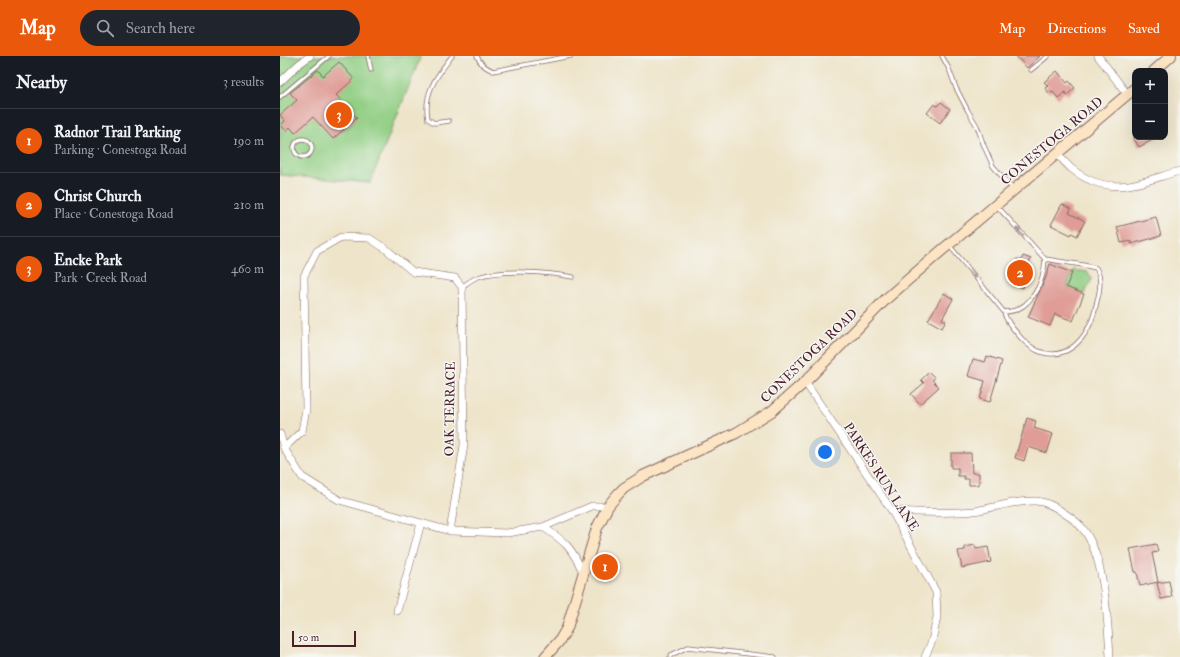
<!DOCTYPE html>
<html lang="en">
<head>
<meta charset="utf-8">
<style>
	body { margin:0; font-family:"IM FELL Double Pica",serif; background:#20242c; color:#f1f3f6 }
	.controls { position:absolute; right:12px; top:12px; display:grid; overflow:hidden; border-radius:8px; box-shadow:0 4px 16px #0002 }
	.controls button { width:36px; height:36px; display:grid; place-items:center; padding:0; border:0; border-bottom:1px solid #363941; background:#171b24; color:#f1f3f6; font:20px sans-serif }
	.scale { position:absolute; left:12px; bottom:10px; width:64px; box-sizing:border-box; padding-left:4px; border:2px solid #4a1f2b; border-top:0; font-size:11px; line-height:14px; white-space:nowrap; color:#4a1f2b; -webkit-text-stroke:3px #f6f6f2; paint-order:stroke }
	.you { position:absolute; left:545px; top:396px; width:14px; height:14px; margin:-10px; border:3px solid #fff; border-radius:50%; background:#1a73e8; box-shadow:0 0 0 6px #1a73e833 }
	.badge { display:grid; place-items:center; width:26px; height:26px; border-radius:50%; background:#ea580c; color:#fff; font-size:13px; font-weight:700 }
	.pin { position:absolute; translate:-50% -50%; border:2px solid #fff; box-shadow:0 1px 4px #0006 }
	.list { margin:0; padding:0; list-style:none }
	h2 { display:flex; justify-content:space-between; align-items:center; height:52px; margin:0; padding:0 16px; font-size:17px }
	h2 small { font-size:13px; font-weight:400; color:#9ea1a6 }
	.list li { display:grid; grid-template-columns:26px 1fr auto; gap:12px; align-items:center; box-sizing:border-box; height:64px; padding:0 16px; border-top:1px solid #363941 }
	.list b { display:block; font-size:15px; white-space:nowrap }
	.list p { margin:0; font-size:13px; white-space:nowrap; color:#9ea1a6 }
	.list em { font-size:13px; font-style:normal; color:#9ea1a6 }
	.icon { flex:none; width:22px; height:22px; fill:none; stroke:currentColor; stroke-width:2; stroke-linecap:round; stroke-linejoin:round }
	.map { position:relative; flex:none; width:900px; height:601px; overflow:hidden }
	header { display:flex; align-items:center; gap:24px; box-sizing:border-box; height:56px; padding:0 20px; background:#ea580c; color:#fff }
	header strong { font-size:19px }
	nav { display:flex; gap:22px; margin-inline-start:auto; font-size:14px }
	.search { width:280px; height:36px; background:#20242c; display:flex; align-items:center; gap:10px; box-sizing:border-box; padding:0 14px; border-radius:22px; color:#9ea1a6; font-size:15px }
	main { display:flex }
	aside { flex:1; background:#171b24 }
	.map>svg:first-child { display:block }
	.green { fill:#93cf85; stroke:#6e7758 }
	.building { fill:#e09d97 }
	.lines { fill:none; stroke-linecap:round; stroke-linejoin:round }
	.service-casing { stroke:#836462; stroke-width:5 }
	.minor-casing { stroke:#836462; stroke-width:8 }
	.secondary-casing { stroke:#836462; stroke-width:12 }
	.service { stroke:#fff; stroke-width:3.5 }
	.minor { stroke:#fff; stroke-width:7 }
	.secondary { stroke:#fce5c4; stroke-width:10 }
	.oneway { fill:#ae9aa0 }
	.labels { text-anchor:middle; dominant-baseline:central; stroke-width:3; stroke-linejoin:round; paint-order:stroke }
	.street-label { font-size:13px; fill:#4a1f2b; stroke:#f6f6f2 }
</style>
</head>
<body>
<header>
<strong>Map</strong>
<div class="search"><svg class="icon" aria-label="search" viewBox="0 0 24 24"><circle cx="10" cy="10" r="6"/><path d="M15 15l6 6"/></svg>Search here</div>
<nav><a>Map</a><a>Directions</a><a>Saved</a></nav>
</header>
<main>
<aside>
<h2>Nearby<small>3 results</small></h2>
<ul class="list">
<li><span class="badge">1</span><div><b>Radnor Trail Parking</b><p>Parking · Conestoga Road</p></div><em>190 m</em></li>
<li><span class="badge">2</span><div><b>Christ Church</b><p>Place · Conestoga Road</p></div><em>210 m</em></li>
<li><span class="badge">3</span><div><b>Encke Park</b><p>Park · Creek Road</p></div><em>460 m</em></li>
</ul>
</aside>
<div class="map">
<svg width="900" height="601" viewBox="0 0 900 601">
	<rect width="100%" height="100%" fill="#f6f6f2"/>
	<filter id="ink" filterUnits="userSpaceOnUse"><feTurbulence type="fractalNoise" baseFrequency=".025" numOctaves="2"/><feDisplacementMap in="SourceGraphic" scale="8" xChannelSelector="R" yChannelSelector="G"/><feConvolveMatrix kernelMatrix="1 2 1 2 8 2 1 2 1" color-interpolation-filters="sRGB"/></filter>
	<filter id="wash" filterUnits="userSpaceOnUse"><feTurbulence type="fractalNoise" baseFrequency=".012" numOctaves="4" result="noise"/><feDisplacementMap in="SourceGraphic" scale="16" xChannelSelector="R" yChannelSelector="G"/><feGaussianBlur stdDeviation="0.9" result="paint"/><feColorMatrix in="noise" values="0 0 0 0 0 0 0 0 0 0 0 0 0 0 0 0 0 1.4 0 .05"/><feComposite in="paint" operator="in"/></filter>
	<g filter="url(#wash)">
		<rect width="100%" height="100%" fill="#eee4c9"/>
		<path class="green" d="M0,0H141L90,127L0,119Z
			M793,214L808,216L812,223L804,238L788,232L787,229Z"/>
		<g id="blocks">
			<path class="building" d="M736,0H760L747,12Z
				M59,6L74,23L56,39L77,62L53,83L33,61L15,77L10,71L6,75L1,69L5,65L0,59L17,44L10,37L38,14L43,20Z
				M777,15L787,27L789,25L795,32L787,39L785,36L778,42L772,35L769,37L765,32L768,30L764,26Z
				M661,46L670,53L660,67L647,57L654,48L657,50Z
				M853,81H878L859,91Z
				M782,148L791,153L789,157L805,165L797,180L792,177L791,179L771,169Z
				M876,161L881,180L851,188V185L841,187L837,171Z
				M743,200L751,203L749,207L752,209L743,232L729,226L737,203L741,205Z
				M770,208L792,217L786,231L804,238L793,265L775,258L770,270L748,261L766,221Z
				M664,237L673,243L662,263L666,265L662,272L648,264Z
				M707,300L722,305L710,346L700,343L705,325L688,320L693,303L705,306Z
				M649,316L655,322L652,324L659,331L640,348L631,338L644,327L641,324Z
				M747,362L756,365L754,372L773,378L767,397L748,391L744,405L735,402Z
				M671,397H691L692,417H699V429H689V423H684V420H678V412H671Z
				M876,488L878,496L872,497L878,526L860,530L857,516H855L850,493Z
				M695,489L696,493L708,491L711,506L682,512L678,495L685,494V491Z
				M889,525L892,541L881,543L877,527Z"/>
		</g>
	</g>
	<g filter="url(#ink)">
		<use href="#blocks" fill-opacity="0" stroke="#836462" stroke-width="1"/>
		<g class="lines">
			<defs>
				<path id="service" d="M88,0L91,14
					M197,0C200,8 205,11 213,15L291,0
					M662,0L669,13L676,32L688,55L697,70L704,90L713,110L733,133
					M751,14L768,0
					M0,41L49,0
					M169,65L154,67L148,63C143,36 157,20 172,0
					M14 92a9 9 0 1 1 18 0a9 9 0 1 1-18 0Z
					M669,189L724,256C726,266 735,275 742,283C762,304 787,303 804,279C811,269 815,257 817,245C820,235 822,222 816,212L803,209L765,203L717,150
					M182,231C187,227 192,223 198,221C223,213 266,216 293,221
					M724,256C751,256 764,226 765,203
					M390,601L391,599L408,591L495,601"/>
				<path id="minor" d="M818,0L848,39
					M0,26L19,8L30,0
					M777,98C782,103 787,109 792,113C830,143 859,126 900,115
					M525,326L612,455L656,536L657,561L652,585L645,601
					M0,378L4,392L22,421L59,444L170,475L227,477L263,471L312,450H328
					M4,392L22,375L26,353L24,220L37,195L61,181L89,182L106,193L133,216L175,222L182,231L184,389L170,475
					M612,455C639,456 667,458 694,455C715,452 735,444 756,445C767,446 776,451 784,457C792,462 801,469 806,477C825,506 828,567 830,601
					M263,471C286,486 291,491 303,516
					M117,555L141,467"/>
				<path id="secondary" d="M874,15L891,0
					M265,601L280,584L287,572L317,472L328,450L338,438L344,432L363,420L456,377L492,355L525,326L606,243L661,195L855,32"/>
			</defs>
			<use href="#service" class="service-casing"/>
			<use href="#minor" class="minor-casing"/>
			<use href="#secondary" class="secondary-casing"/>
			<use href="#service" class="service"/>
			<use href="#minor" class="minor"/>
			<use href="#secondary" class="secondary"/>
		</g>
		<defs><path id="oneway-solid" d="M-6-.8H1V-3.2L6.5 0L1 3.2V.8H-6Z"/></defs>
		<g class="oneway">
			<use href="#oneway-solid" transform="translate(740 176) rotate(-131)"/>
			<use href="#oneway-solid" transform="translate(693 218) rotate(51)"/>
		</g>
	</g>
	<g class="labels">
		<g class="street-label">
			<text transform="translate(772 85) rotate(-40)">CONESTOGA ROAD</text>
			<text transform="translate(529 300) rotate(-44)">CONESTOGA ROAD</text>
			<text transform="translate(170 353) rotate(-89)">OAK TERRACE</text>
			<text transform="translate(601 421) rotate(57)">PARKES RUN LANE</text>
		</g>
	</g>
</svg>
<div class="controls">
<button>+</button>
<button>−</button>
</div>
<div class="scale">50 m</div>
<div class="you"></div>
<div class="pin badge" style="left:325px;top:511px">1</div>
<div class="pin badge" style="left:740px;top:217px">2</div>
<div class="pin badge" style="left:59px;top:59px">3</div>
</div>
</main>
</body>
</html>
